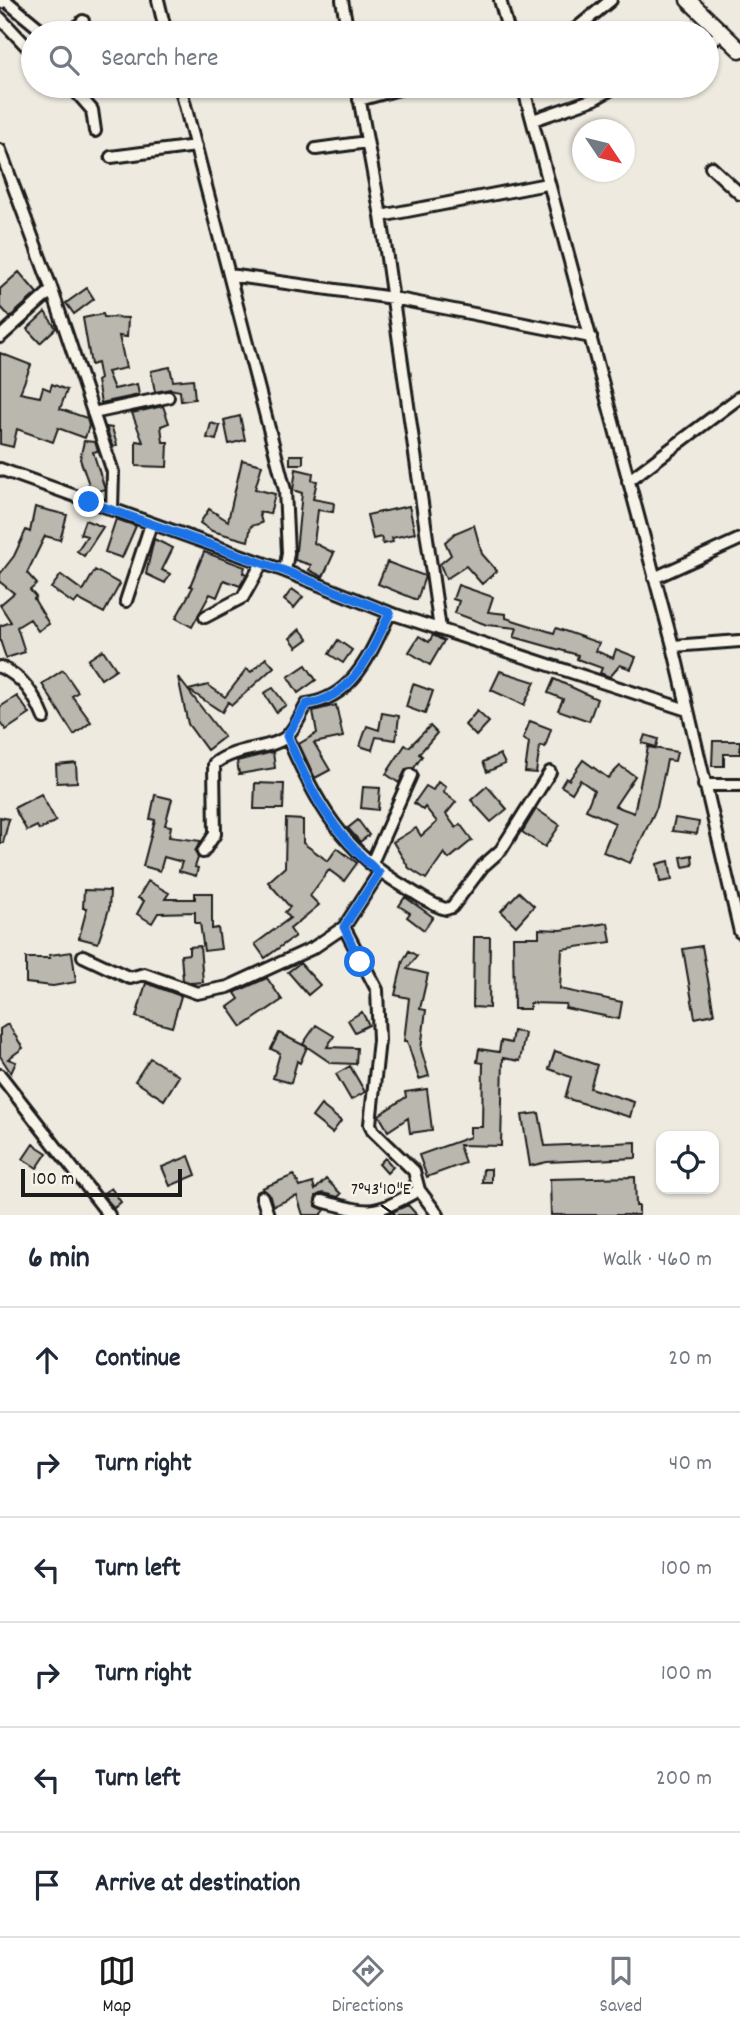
<!DOCTYPE html>
<html lang="en">
<head>
<meta charset="utf-8">
<style>
	body { margin:0; font-family:Dekko,sans-serif; background:#f2f2f3; color:#1f2937 }
	.controls { position:absolute; right:21px; bottom:21px; display:grid; overflow:hidden; border-radius:14px; box-shadow:0 2px 5px #0004 }
	.controls button { width:63px; height:63px; display:grid; place-items:center; padding:0; border:0; border-bottom:2px solid #e0e1e3; background:#fff; color:#1f2937; font:35px sans-serif }
	.compass { position:absolute; left:572px; top:119px; width:63px; height:63px; border-radius:50%; background:#fff; box-shadow:0 2px 5px #0004; rotate:125deg }
	.scale { position:absolute; left:21px; bottom:18px; width:161px; box-sizing:border-box; padding-left:7px; border:4px solid #1c1c1c; border-top:0; font-size:19px; line-height:24px; white-space:nowrap; color:#1c1c1c; -webkit-text-stroke:5px #f7f3e8; paint-order:stroke }
	.stop { position:absolute; width:21px; height:21px; margin:-16px; border:5px solid #1a73e8; border-radius:50%; background:#fff }
	.stop.end { background:#1a73e8; border-color:#fff; box-shadow:0 2px 7px #0008 }
	.list { margin:0; padding:0; list-style:none }
	h2 { display:flex; justify-content:space-between; align-items:center; height:91px; margin:0; padding:0 28px; font-size:30px }
	h2 small { font-size:23px; font-weight:400; color:#747a83 }
	.list li { display:grid; grid-template-columns:46px 1fr auto; gap:21px; align-items:center; box-sizing:border-box; height:105px; padding:0 28px; border-top:2px solid #e0e1e3 }
	.list b { display:block; font-size:26px; white-space:nowrap }
	.list em { font-size:23px; font-style:normal; color:#747a83 }
	.icon { flex:none; width:38px; height:38px; fill:none; stroke:currentColor; stroke-width:2; stroke-linecap:round; stroke-linejoin:round }
	.map { position:relative; flex:none; width:740px; height:1215px; overflow:hidden }
	.search { position:absolute; background:#fff; box-shadow:0 2px 5px #0004; left:21px; right:21px; top:21px; height:77px; display:flex; align-items:center; gap:18px; box-sizing:border-box; padding:0 24px; border-radius:38px; color:#747a83; font-size:26px }
	.sheet { height:721px; background:#fff }
	nav { display:flex; justify-content:space-around; align-items:center; box-sizing:border-box; height:98px; border-top:2px solid #e0e1e3; background:#fff; font-size:19px; color:#747a83 }
	nav a { display:grid; justify-items:center; gap:4px }
	nav .on { color:#1c1c1c }
	.map>svg:first-child { display:block }
	.building { fill:#bab7af; stroke:#1c1c1c; stroke-width:2 }
	.lines { fill:none; stroke-linecap:round; stroke-linejoin:round }
	.minor-casing { stroke:#1c1c1c; stroke-width:16 }
	.major-casing { stroke:#1c1c1c; stroke-width:19 }
	.minor { stroke:#f7f3e8; stroke-width:10 }
	.major { stroke:#f7f3e8; stroke-width:14 }
	.route { stroke:#1a73e8; stroke-width:9 }
	.ticks { fill:none; stroke:#1c1c1c; stroke-width:2.5 }
	.ticks-label { font-size:18px; text-anchor:middle; fill:#1c1c1c; stroke:#f7f3e8; stroke-width:5; stroke-linejoin:round; paint-order:stroke }
</style>
</head>
<body>
<div class="map">
<svg width="740" height="1215" viewBox="0 0 740 1215">
	<rect width="100%" height="100%" fill="#eeeae0"/>
	<filter id="ink" filterUnits="userSpaceOnUse"><feTurbulence type="fractalNoise" baseFrequency=".0143" numOctaves="2"/><feDisplacementMap in="SourceGraphic" scale="14" xChannelSelector="R" yChannelSelector="G"/><feConvolveMatrix kernelMatrix="1 2 1 2 8 2 1 2 1" color-interpolation-filters="sRGB"/></filter>
	<g filter="url(#ink)">
		<path class="building" d="M19,272L37,293L10,317L0,306V289Z
			M87,288L94,299L74,314L66,303Z
			M45,312L56,328L40,343L27,329Z
			M103,314L104,317L128,318L127,337L119,336L126,368L107,372L114,389L137,384L139,395L101,403L97,381L100,379L97,363L91,365L83,318Z
			M0,353L31,365L20,393L40,397L43,387L50,390L52,384L67,390L60,409L87,418L89,426L85,438L58,428L53,442L17,429L13,447L0,444Z
			M170,367L173,381L193,379L195,399L181,401L180,391L170,389L155,392L151,371Z
			M163,406L169,423L161,426L163,442H168L167,467L136,466V441L143,442L132,413Z
			M240,416L245,440L229,444L224,420Z
			M211,423L220,426L216,440L207,438Z
			M106,427L112,428L117,445L113,447Z
			M84,441L95,442L98,451L93,452L105,489L92,493L80,459Z
			M290,455H303V464H290Z
			M242,460L262,465L255,489L275,494L270,514L259,512L262,523L251,526L248,541L212,531L200,523L209,509L228,521Z
			M296,469L313,473L312,480L317,481L313,499L334,503L333,512L318,510L314,543L334,553L323,577L309,570L311,565L295,560L302,493L293,490Z
			M409,506L415,533L392,538L393,542L383,544L381,537L373,539L367,515Z
			M35,507L67,515L60,540L45,536L27,573L37,584L30,590L36,597L34,599L49,624L38,631L30,619L17,627L25,652L6,658L0,640V626L11,622L0,605L14,593L0,582V574L14,556L26,530L30,532Z
			M116,519L136,526L122,558L105,552Z
			M85,520L103,527L84,556L77,551L87,536L80,534Z
			M474,525L482,554L497,571L482,584L466,566L446,579L440,564L451,555L445,542L455,533Z
			M154,539L173,548L162,570L170,574L165,583L146,574Z
			M204,552L245,567L243,573L247,574L240,586L224,580L217,597L210,594L192,627L176,618L193,587L190,586Z
			M387,562L425,576L417,600L378,584Z
			M95,570L120,584L104,613L78,599L74,604L51,588L61,575L83,591Z
			M458,585L493,597L488,612L506,614V618L554,633L556,628L599,643L596,651L613,658L616,649L636,657L631,669L620,665L610,677L600,673L602,668L577,659L578,655L514,637L517,628L487,625L455,613L459,601L453,599Z
			M292,589L303,597L294,608L284,600Z
			M300,629L308,639L297,647L290,638Z
			M433,635L444,641L430,665L409,652L419,636L429,642Z
			M338,640L352,650L343,663L329,654Z
			M103,650L116,669L101,679L88,660Z
			M266,658L274,667L232,705L228,702L222,712L189,690L208,685L225,697L247,669L251,672Z
			M306,665L316,680L298,693L288,677Z
			M63,670L78,692L72,696L91,722L74,735L42,684Z
			M500,671L535,682L524,705L491,690Z
			M178,677L224,737L207,750L188,724Z
			M554,679L597,699L589,721L558,710L563,699L548,693Z
			M413,684L433,691L425,714L406,707Z
			M273,688L286,705L276,712L264,693Z
			M17,696L30,714L6,730L0,722V707Z
			M336,705L343,737L314,743L330,770L315,778L299,744L317,733L313,711Z
			M477,711L489,722L476,736L465,725Z
			M382,713L399,716L396,740L376,737L372,750L360,746L367,726L379,730Z
			M530,721L551,729L545,747L540,746L536,773L525,772L529,742L523,739Z
			M430,726L437,733L419,754L422,756L414,768L406,769L399,783L386,774L405,745L409,747Z
			M645,735L658,739L656,747L642,743Z
			M713,741H740V754H724V766H712Z
			M648,747L677,752L675,761L667,760L657,807L630,863L603,852L615,823L586,810L594,790L580,780L572,793L561,786L566,778L569,780L583,760L608,778L620,766L635,776L615,806L634,813Z
			M273,752L275,768L239,774L237,761Z
			M500,754L505,764L487,772L483,762Z
			M76,763L77,782L57,783L56,765Z
			M438,782L446,787L443,792L456,802L446,814L456,828L460,824L472,840L449,859L444,853L426,879L409,868L393,842L416,828L421,836L437,822L425,807L423,810L414,803L426,786L433,790Z
			M255,783L284,784L283,809H254Z
			M487,786L507,809L491,822L471,800Z
			M363,787L380,788L378,810L361,808Z
			M41,794L56,821L39,830L37,826L27,831L14,808Z
			M155,795L172,799L165,825L171,826L169,837L201,841L195,851L198,858L195,867L198,868L196,876L179,871L182,862L164,857L160,871L143,866L155,820L150,819Z
			M536,809L560,825L545,847L522,832Z
			M0,817L9,819L3,843H0Z
			M675,818L699,822L697,834L672,831Z
			M286,819L303,820V843L328,861L337,848L357,863L344,881L329,870L310,896L319,905L290,929L295,936L265,958L255,944L290,918L285,912L290,907L268,882L285,867Z
			M358,820L369,835L360,842L348,828Z
			M692,855L693,865L683,867L681,857Z
			M669,861L672,880L660,882L657,864Z
			M148,881L169,893L165,899H195V893H212V929L218,928L221,949L204,951L200,923H195V912L158,913L152,923L137,914L144,901L138,898Z
			M84,890L110,891L109,909L98,943L79,938L87,908H83Z
			M519,892L534,906L516,926L501,911Z
			M405,897L433,917L424,930L407,917L410,913L399,906Z
			M608,923L611,942L562,949L560,989L622,1002L619,1019L565,1008L566,1004L530,1003V1009H514L513,937H539V929L561,930Z
			M474,937H490L489,1008L473,1007Z
			M200,946L203,982L192,983L183,980L181,955L189,954V947Z
			M702,946L714,1014L695,1018L683,949Z
			M409,951L417,956L407,969L428,974L420,1009L426,1010L421,1049L429,1076L419,1079L407,1041H404L409,998L395,995L403,961Z
			M72,952L76,982L53,986L26,983V958H50L49,955Z
			M300,963L320,985L308,995L288,972Z
			M267,978L282,1000L242,1027L228,1007L239,999L235,993L238,991Z
			M146,983L181,996L172,1027L136,1017Z
			M362,1012L369,1025L355,1032L348,1020Z
			M8,1024L23,1048L8,1059L16,1062L11,1073L0,1056V1029Z
			M316,1025L334,1036L327,1047L357,1048L356,1064L331,1063L303,1044Z
			M513,1031L525,1033L520,1061L503,1058L501,1146L459,1145L465,1163L427,1177L419,1155L470,1137V1127H482L483,1063L477,1062L479,1049L499,1052L501,1041L511,1043Z
			M279,1033L307,1047L300,1063L297,1061L291,1083L273,1078L280,1053L271,1049Z
			M555,1051L597,1065L590,1088L634,1102L630,1117L565,1098L571,1077L549,1069Z
			M150,1058L179,1076L164,1100L135,1081Z
			M350,1066L365,1092L351,1100L336,1074Z
			M427,1089L432,1130L410,1133L408,1118L388,1131L379,1115L406,1097L405,1092Z
			M321,1105L341,1121L332,1133L312,1117Z
			M539,1113L545,1146L636,1142V1158L547,1162L530,1166L522,1115Z
			M33,1144L47,1153L37,1168L23,1159Z
			M189,1156L196,1175L170,1186L162,1167Z
			M385,1158L393,1167L387,1173L379,1164Z
			M483,1169H491V1182H482Z
			M294,1175L300,1187L313,1183L315,1190L326,1179L341,1194L338,1197L323,1193L316,1196V1206L325,1210L321,1215H303L297,1196L273,1206L269,1194L262,1188Z
			M635,1177L636,1206H639V1215H551L550,1179Z
			M111,1188L121,1202L114,1208L102,1194Z
			M408,1205L417,1215H389L392,1212Z"/>
		<g class="lines">
			<defs>
				<path id="minor" d="M5,0L45,33
					M158,0L166,33
					M342,0L348,33
					M500,0L509,33
					M0,18L33,53
					M71,33L83,21
					M571,33L611,0
					M707,44L722,34
					M71,86L92,110L95,131
					M180,86L285,490L288,553L285,571
					M357,86L381,216L440,629
					M523,86L673,646L740,932
					M359,100L410,86
					M533,120L594,99L617,86
					M316,149L367,142
					M0,150L52,290L113,472L112,510
					M111,157L196,146
					M711,167L740,194
					M381,216L547,184
					M229,275L393,298L591,337
					M0,337L52,290
					M93,413L168,397
					M0,469L285,571L390,613L687,710
					M628,481L740,397
					M654,578L740,539
					M126,601L151,524
					M205,617L243,597L262,563
					M673,646L740,641
					M0,667C23,676 35,696 44,718
					M287,736C317,804 342,851 408,889C420,896 433,906 446,909L452,907L483,866L501,850L550,772
					M704,785H740
					M203,852L215,834L214,764C236,746 271,750 286,737C295,729 301,714 307,704C355,697 371,651 390,613
					M371,865L411,775
					M344,927L377,990L379,1040L370,1124L373,1131L414,1171L419,1190L438,1215
					M83,956L130,978L144,974L197,993L228,987L313,948L344,927L379,873
					M0,1075L109,1215
					M262,1197L268,1215
					M322,1201C374,1215 373,1215 419,1190"/>
				<path id="major" d="M688,0L740,50
					M0,1L1,0"/>
			</defs>
			<use href="#minor" class="minor-casing"/>
			<use href="#major" class="major-casing"/>
			<use href="#minor" class="minor"/>
			<use href="#major" class="major"/>
		</g>
	</g>
	<g class="lines" filter="url(#ink)">
		<path class="route" d="M89,502L285,571L390,613C371,651 355,697 307,704L287,736C312,795 331,830 379,873L344,927L360,962"/>
	</g>
	<path class="ticks" d="M381,1205L395,1215"/>
	<g class="ticks-label">
		<text x="381" y="1194">7°43'10"E</text>
	</g>
</svg>
<div class="controls">
<button><svg class="icon" aria-label="locate" viewBox="0 0 24 24"><circle cx="12" cy="12" r="6"/><path d="M12 2v4M12 18v4M2 12h4M18 12h4"/></svg></button>
</div>
<svg class="compass" viewBox="-18 -18 36 36"><path d="M0-13l5 13h-10z" fill="#e53935"/><path d="M0 13l5-13h-10z" fill="#747a83"/></svg>
<div class="scale">100 m</div>
<div class="stop" style="left:360px;top:962px"></div>
<div class="stop end" style="left:89px;top:502px"></div>
<div class="search"><svg class="icon" aria-label="search" viewBox="0 0 24 24"><circle cx="10" cy="10" r="6"/><path d="M15 15l6 6"/></svg>Search here</div>
</div>
<section class="sheet">
<h2>6 min<small>Walk · 460 m</small></h2>
<ul class="list">
<li><svg class="icon" aria-label="ahead" viewBox="0 0 24 24"><path d="M12 20V5M6 11l6-6 6 6"/></svg><div><b>Continue</b></div><em>20 m</em></li>
<li><svg class="icon" aria-label="right" viewBox="0 0 24 24"><path d="M7 20v-9h11M14 6l5 5-5 5"/></svg><div><b>Turn right</b></div><em>40 m</em></li>
<li><svg class="icon" aria-label="left" viewBox="0 0 24 24"><path d="M17 20v-9H6M10 6l-5 5 5 5"/></svg><div><b>Turn left</b></div><em>100 m</em></li>
<li><svg class="icon" aria-label="right" viewBox="0 0 24 24"><path d="M7 20v-9h11M14 6l5 5-5 5"/></svg><div><b>Turn right</b></div><em>100 m</em></li>
<li><svg class="icon" aria-label="left" viewBox="0 0 24 24"><path d="M17 20v-9H6M10 6l-5 5 5 5"/></svg><div><b>Turn left</b></div><em>200 m</em></li>
<li><svg class="icon" aria-label="arrive" viewBox="0 0 24 24"><path d="M6 21V4h12l-3 4 3 4H6"/></svg><div><b>Arrive at destination</b></div></li>
</ul>
</section>
<nav>
<a class="on"><svg class="icon" aria-label="map" viewBox="0 0 24 24"><path d="M3 6l6-2 6 2 6-2v14l-6 2-6-2-6 2zM9 4v14M15 6v14"/></svg>Map</a>
<a><svg class="icon" aria-label="directions" viewBox="0 0 24 24"><path d="M12 3l9 9-9 9-9-9zM9 14v-3h6M13 9l2 2-2 2"/></svg>Directions</a>
<a><svg class="icon" aria-label="saved" viewBox="0 0 24 24"><path d="M7 4h10v16l-5-4-5 4z"/></svg>Saved</a>
</nav>
</body>
</html>
